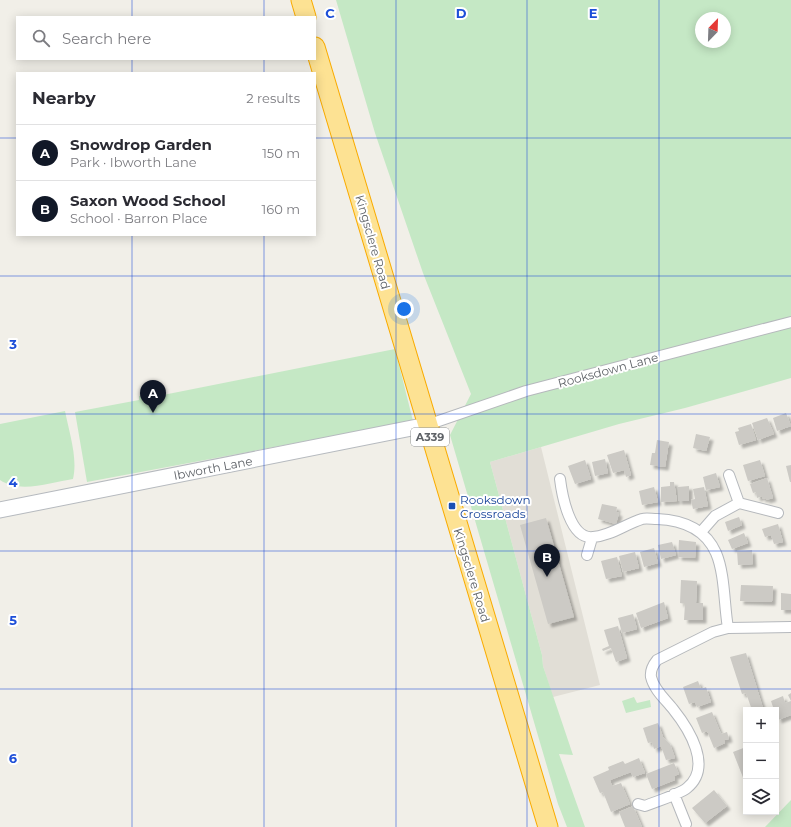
<!DOCTYPE html>
<html lang="en">
<head>
<meta charset="utf-8">
<style>
	body { margin:0; font-family:Montserrat,sans-serif; background:#f7f7f7; color:#2b2b33 }
	.controls { position:absolute; right:12px; bottom:12px; display:grid; overflow:hidden; border-radius:0px; box-shadow:0 2px 10px #0003 }
	.controls button { width:36px; height:36px; display:grid; place-items:center; padding:0; border:0; border-bottom:1px solid #e1e1e2; background:#fff; color:#2b2b33; font:20px sans-serif }
	.compass { position:absolute; left:695px; top:12px; width:36px; height:36px; border-radius:50%; background:#fff; box-shadow:0 2px 10px #0003; rotate:23deg }
	.you { position:absolute; left:404px; top:309px; width:14px; height:14px; margin:-10px; border:3px solid #fff; border-radius:50%; background:#1a73e8; box-shadow:0 0 0 6px #1a73e833 }
	.badge { display:grid; place-items:center; width:26px; height:26px; border-radius:50%; background:#111827; color:#fff; font-size:13px; font-weight:700 }
	.pin { position:absolute; translate:-50% -33px; filter:drop-shadow(0 1px 2px #0008) }
	.pin::after { content:''; position:absolute; top:21px; width:14px; height:12px; background:inherit; clip-path:polygon(0 0,100% 0,50% 100%) }
	.list { margin:0; padding:0; list-style:none }
	h2 { display:flex; justify-content:space-between; align-items:center; height:52px; margin:0; padding:0 16px; font-size:17px }
	h2 small { font-size:13px; font-weight:400; color:#7c7c81 }
	.list li { display:grid; grid-template-columns:26px 1fr auto; gap:12px; align-items:center; box-sizing:border-box; height:56px; padding:0 16px; border-top:1px solid #e1e1e2 }
	.list b { display:block; font-size:15px; white-space:nowrap }
	.list p { margin:0; font-size:13px; white-space:nowrap; color:#7c7c81 }
	.list em { font-size:13px; font-style:normal; color:#7c7c81 }
	.icon { flex:none; width:22px; height:22px; fill:none; stroke:currentColor; stroke-width:2; stroke-linecap:round; stroke-linejoin:round }
	.map { position:relative; flex:none; width:791px; height:827px; overflow:hidden }
	.search { position:absolute; background:#fff; box-shadow:0 2px 10px #0003; left:16px; top:16px; width:300px; height:44px; display:flex; align-items:center; gap:10px; box-sizing:border-box; padding:0 14px; border-radius:0px; color:#7c7c81; font-size:15px }
	.panel { position:absolute; background:#fff; box-shadow:0 2px 10px #0003; left:16px; top:72px; width:300px; height:164px; border-radius:0px }
	.map>svg:first-child { display:block }
	.education { fill:#e1ded6 }
	.green { fill:#c5e8c5; fill-rule:evenodd }
	.building { fill:#cccac5; filter:url(#shadow) }
	.lines { fill:none; stroke-linecap:round; stroke-linejoin:round }
	.street-casing { stroke:#b5b8bc; stroke-width:12 }
	.secondary-casing { stroke:#b6babf; stroke-width:17 }
	.highway-casing { stroke:#f9ab00; stroke-width:21 }
	.street { stroke:#fff; stroke-width:10 }
	.secondary { stroke:#fff; stroke-width:15 }
	.highway { stroke:#fde293; stroke-width:19 }
	.grid { fill:none; stroke:#1d4ed8; stroke-width:1; stroke-opacity:0.55 }
	.transit-dot { fill:#1a4fb4; stroke:#fff; stroke-width:1.5 }
	.labels { text-anchor:middle; dominant-baseline:central; stroke-width:4; stroke-linejoin:round; paint-order:stroke }
	.shield { fill:#fff; stroke:#8f9295; stroke-width:1 }
	.shield-label { font-size:11px; font-weight:bold; fill:#5f6368 }
	.street-label { font-size:12px; fill:#5f6368; stroke:#fff }
	.transit-label { font-size:12px; fill:#164399; stroke:#fff; text-anchor:start }
	.grid-label { font-size:13px; text-anchor:middle; font-weight:bold; fill:#1d4ed8; stroke:#fff; stroke-width:4; stroke-linejoin:round; paint-order:stroke }
</style>
</head>
<body>
<div class="map">
<svg width="791" height="827" viewBox="0 0 791 827">
	<defs>
		<filter id="shadow"><feDropShadow dx="3.5" dy="3.5" stdDeviation="1" flood-color="#0004"/></filter>
	</defs>
	<rect width="100%" height="100%" fill="#f1efe8"/>
	<path class="education" d="M541,447L600,685L553,697L543,666L542,655L490,462Z"/>
	<path class="green" d="M336,0H791V378L685,408L619,424L490,462L542,655L543,666L573,755L559,754L585,827H567L558,804L450,435L471,394L423,273L375,133ZM701,18H725V42H701Z
		M395,349L413,421L87,482L75,412L139,400V396L163,392V395Z
		M65,411C69,432 78,458 73,479C52,482 20,494 0,480V424Z
		M634,697L637,703L650,700L651,707L626,713L622,701Z
		M791,800V827H765Z"/>
	<path class="building" d="M786,413L791,426L777,431L773,418Z
		M767,418L774,434L758,440L752,423Z
		M751,424L756,440L739,445L735,432L739,431L738,428Z
		M696,434L710,437L706,451L693,448Z
		M657,440L669,442L665,467L650,465L652,453H655Z
		M624,450L631,475L626,477L624,470L613,473L607,455Z
		M605,459L608,473L595,476L592,462Z
		M585,460L591,479L575,484L568,466Z
		M760,460L765,476L748,481L743,465Z
		M791,465V482H790L786,466Z
		M716,473L720,487L706,490L703,477Z
		M767,478L773,498L766,500V498L762,499V496L757,498L756,492L753,493L750,484Z
		M670,482H674L677,501L661,502V487L670,486Z
		M689,486V501H678V487Z
		M654,487L658,502L642,505L639,491Z
		M704,487L708,506L693,509L691,500L695,499L693,489Z
		M602,504L617,507L616,512L619,513L616,524L598,519Z
		M739,517L742,525L728,531L725,522Z
		M546,518L574,617L548,624L520,525Z
		M778,524L783,542L774,544L771,535L765,537L762,529Z
		M744,533L748,543L732,549L728,540Z
		M679,540L696,542L695,558L678,557Z
		M672,542L676,555L661,559L658,545Z
		M654,548L658,563L644,567L640,552Z
		M752,550L753,564L738,565L737,551Z
		M635,552L639,568L623,572L619,556Z
		M617,557L622,576L606,579L601,561Z
		M681,580L697,581L696,603H703V620H684L685,604L680,603Z
		M741,585L773,586L772,602L740,601Z
		M781,593L791,594V610H781Z
		M664,602L668,618L641,628L636,613Z
		M633,614L637,629L622,633L618,618Z
		M618,626L627,658L616,662L611,648L603,651L602,649L609,646L604,630Z
		M746,653L763,708L757,710H752L746,693L742,694L730,657Z
		M698,681L701,689L706,687L711,702L697,707L695,702L689,704L683,687Z
		M791,693V715L778,720L776,710H774L771,701L783,696L785,703L791,701L788,695Z
		M712,712L721,734L727,732L729,739L724,740L725,743L714,748L707,731L702,733L696,718Z
		M658,723L663,737L670,744L675,758L666,760L661,746L654,749L652,742L648,743L643,728Z
		M746,747V785L733,752Z
		M639,758L645,773L633,777L631,772L610,780L612,786L621,783L630,804L611,812L603,792L600,793L593,777L609,770L608,767L623,761L625,764Z
		M674,763L679,774L674,776L675,780L652,789L646,774Z
		M714,790L727,806L705,823L692,808Z
		M633,806L642,827H625L619,812Z"/>
	<g class="lines">
		<defs>
			<path id="street" d="M427,425L526,391L791,322
				M729,475L739,503
				M560,479C562,495 570,540 593,537C610,536 626,524 642,519C646,518 652,519 657,519C682,520 705,528 716,553C725,574 724,605 728,628
				M701,532L715,516L739,503L778,513
				M587,555L592,538
				M674,794L686,824
				M638,804L645,806C657,801 678,795 687,788C713,767 689,729 673,709C666,700 654,690 651,677C650,670 653,665 657,660L713,632L728,628L791,627"/>
			<path id="secondary" d="M0,510L427,425"/>
			<path id="highway" d="M301,0L306,17
				M315,47L548,827"/>
		</defs>
		<use href="#street" class="street-casing"/>
		<use href="#secondary" class="secondary-casing"/>
		<use href="#highway" class="highway-casing"/>
		<use href="#street" class="street"/>
		<use href="#secondary" class="secondary"/>
		<use href="#highway" class="highway"/>
	</g>
	<path class="grid" d="M132,0V17M264,0V17M396,0V827M527,0V827M659,0V827M132,59V73M264,59V73M0,138H17M315,138H791M132,235V827M264,235V827M0,276H791M0,414H791M0,551H791M0,689H791"/>
	<rect class="transit-dot" x="448" y="502" width="8" height="8" rx="2"/>
	<g class="labels">
		<rect class="shield" x="411" y="428" width="38" height="18" rx="3"/>
		<g class="shield-label">
			<text x="430" y="437">A339</text>
		</g>
		<g class="street-label">
			<text transform="translate(373 242) rotate(74)">Kingsclere Road</text>
			<text transform="translate(608 370) rotate(-15)">Rooksdown Lane</text>
			<text transform="translate(213 468) rotate(-11)">Ibworth Lane</text>
			<text transform="translate(472 575) rotate(73)">Kingsclere Road</text>
		</g>
		<g class="transit-label">
			<text x="460" y="499">Rooksdown<tspan x="460" dy="14">Crossroads</tspan></text>
		</g>
	</g>
	<g class="grid-label">
		<text x="330" y="18">C</text>
		<text x="461" y="18">D</text>
		<text x="593" y="18">E</text>
		<text x="13" y="349">3</text>
		<text x="13" y="487">4</text>
		<text x="13" y="625">5</text>
		<text x="13" y="763">6</text>
	</g>
</svg>
<div class="controls">
<button>+</button>
<button>−</button>
<button><svg class="icon" aria-label="layers" viewBox="0 0 24 24"><path d="M12 4l9 5-9 5-9-5zM3 14l9 5 9-5"/></svg></button>
</div>
<svg class="compass" viewBox="-18 -18 36 36"><path d="M0-13l5 13h-10z" fill="#e53935"/><path d="M0 13l5-13h-10z" fill="#7c7c81"/></svg>
<div class="you"></div>
<div class="pin badge" style="left:153px;top:413px">A</div>
<div class="pin badge" style="left:547px;top:577px">B</div>
<div class="search"><svg class="icon" aria-label="search" viewBox="0 0 24 24"><circle cx="10" cy="10" r="6"/><path d="M15 15l6 6"/></svg>Search here</div>
<section class="panel">
<h2>Nearby<small>2 results</small></h2>
<ul class="list">
<li><span class="badge">A</span><div><b>Snowdrop Garden</b><p>Park · Ibworth Lane</p></div><em>150 m</em></li>
<li><span class="badge">B</span><div><b>Saxon Wood School</b><p>School · Barron Place</p></div><em>160 m</em></li>
</ul>
</section>
</div>
</body>
</html>
